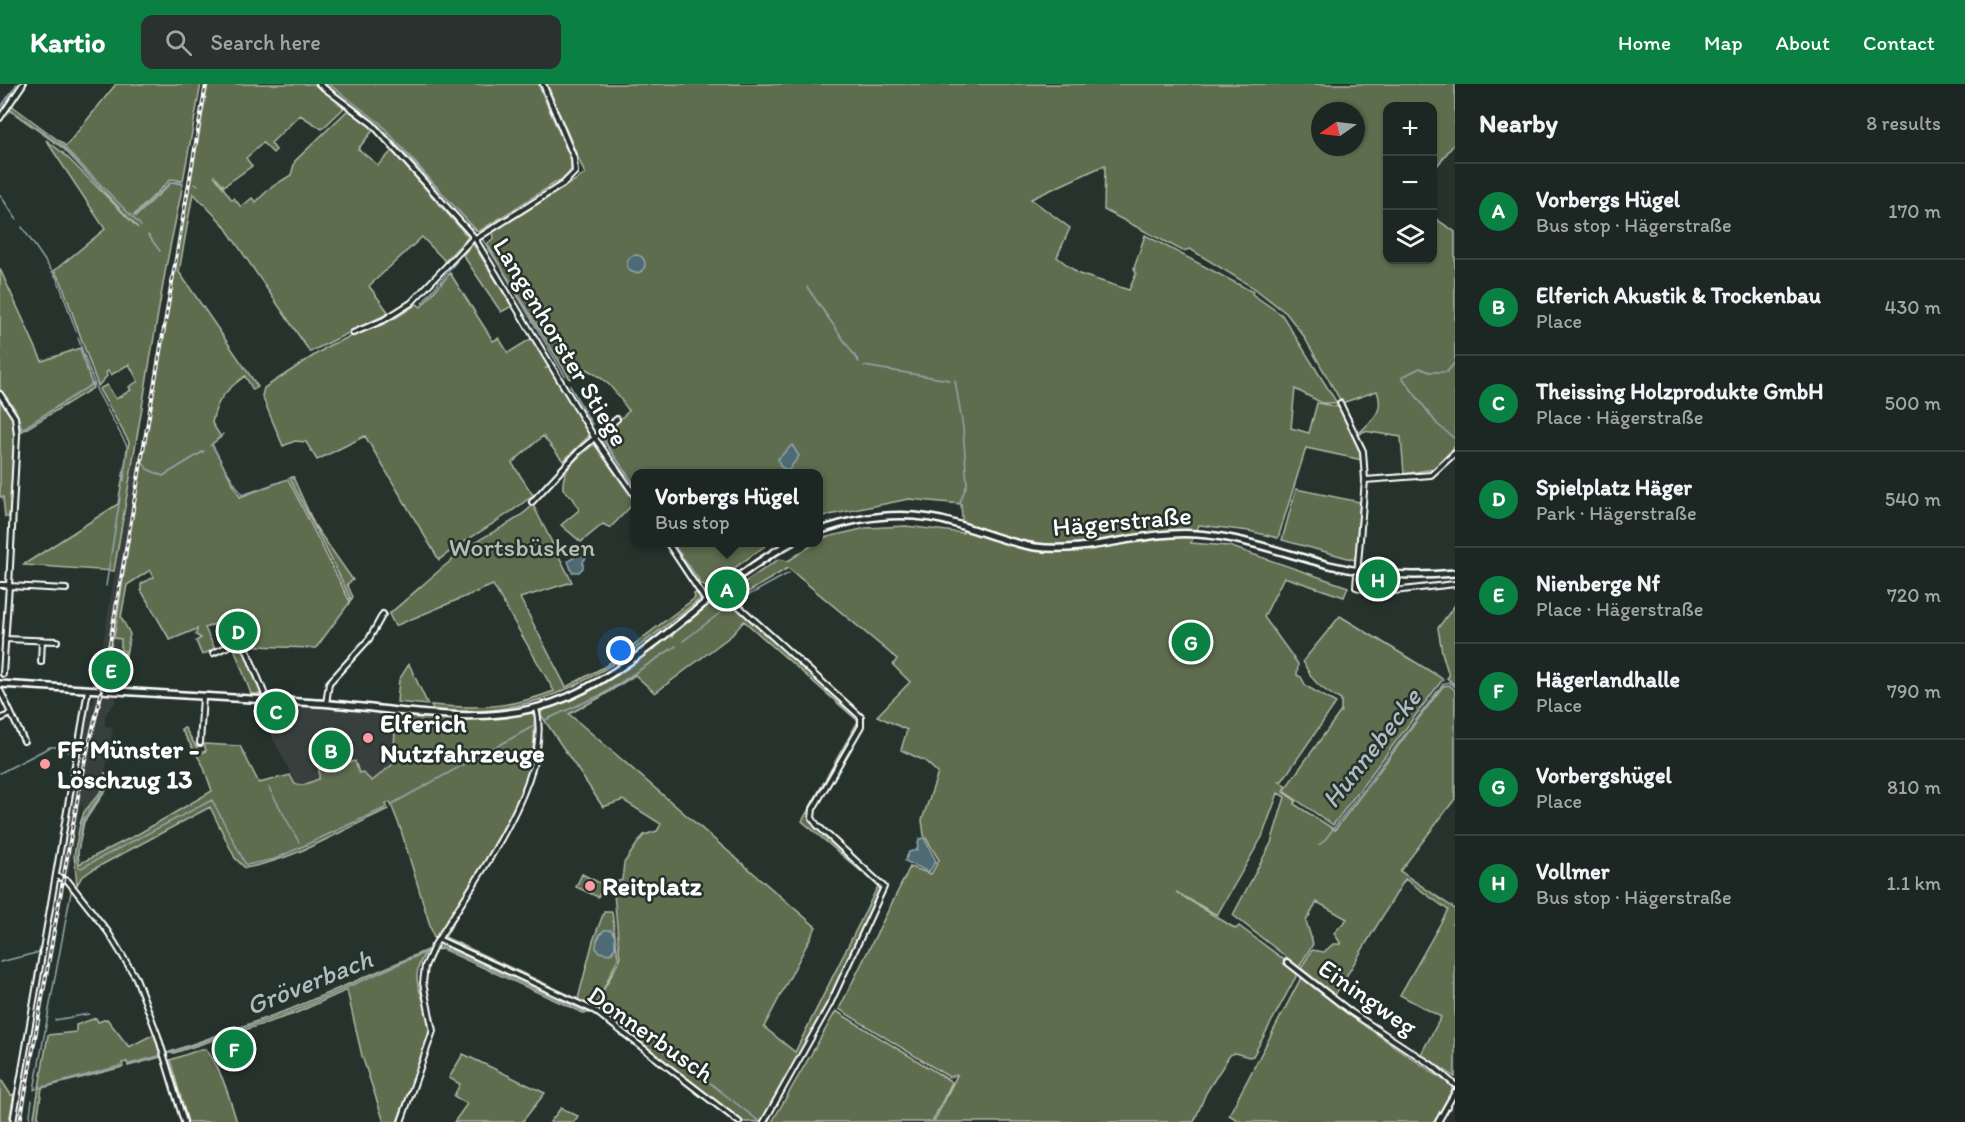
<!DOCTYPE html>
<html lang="en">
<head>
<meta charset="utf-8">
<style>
	body { margin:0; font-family:Itim,sans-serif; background:#29322f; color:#f1f3f6 }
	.controls { position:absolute; right:18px; top:18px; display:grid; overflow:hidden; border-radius:12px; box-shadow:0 2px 4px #0004 }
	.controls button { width:54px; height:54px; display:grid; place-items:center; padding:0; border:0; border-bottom:2px solid #3a4340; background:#1c2622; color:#f1f3f6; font:30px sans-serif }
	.compass { position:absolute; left:1311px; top:18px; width:54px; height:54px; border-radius:50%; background:#1c2622; box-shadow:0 2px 4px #0004; rotate:256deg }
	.you { position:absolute; left:621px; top:567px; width:21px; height:21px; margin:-15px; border:4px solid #fff; border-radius:50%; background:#1a73e8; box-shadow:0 0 0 9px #1a73e833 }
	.badge { display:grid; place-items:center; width:39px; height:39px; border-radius:50%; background:#0b8043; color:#fff; font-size:20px; font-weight:700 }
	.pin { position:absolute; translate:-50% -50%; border:3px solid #fff; box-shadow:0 2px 6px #0006 }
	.popup { position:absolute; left:631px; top:385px; width:192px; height:78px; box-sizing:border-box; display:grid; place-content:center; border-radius:12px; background:#1c2622; filter:drop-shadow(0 2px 4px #0005); font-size:20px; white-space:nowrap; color:#a0a5a5 }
	.popup b { font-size:22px; color:#f1f3f6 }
	.popup::after { content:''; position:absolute; left:50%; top:100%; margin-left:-12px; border:12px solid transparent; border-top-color:#1c2622 }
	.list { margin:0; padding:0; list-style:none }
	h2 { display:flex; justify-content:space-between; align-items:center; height:78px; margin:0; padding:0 24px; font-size:26px }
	h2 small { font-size:20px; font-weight:400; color:#a0a5a5 }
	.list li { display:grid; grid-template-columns:39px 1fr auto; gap:18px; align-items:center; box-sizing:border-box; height:96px; padding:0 24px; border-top:2px solid #3a4340 }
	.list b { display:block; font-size:22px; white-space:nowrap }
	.list p { margin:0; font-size:20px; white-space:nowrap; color:#a0a5a5 }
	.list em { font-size:20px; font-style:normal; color:#a0a5a5 }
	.icon { flex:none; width:33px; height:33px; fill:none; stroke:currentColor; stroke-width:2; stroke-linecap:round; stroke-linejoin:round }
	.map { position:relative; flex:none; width:1455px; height:1038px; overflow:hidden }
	header { display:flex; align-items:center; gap:36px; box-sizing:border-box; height:84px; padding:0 30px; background:#0b8043; color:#fff }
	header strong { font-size:28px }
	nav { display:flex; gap:33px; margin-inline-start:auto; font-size:21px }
	.search { width:420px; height:54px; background:#29322f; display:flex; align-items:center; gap:15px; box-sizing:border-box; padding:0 21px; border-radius:12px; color:#a0a5a5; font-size:22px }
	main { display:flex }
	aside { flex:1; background:#1c2622 }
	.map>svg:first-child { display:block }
	.built { fill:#373f3e }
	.green { fill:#5f6d4f; stroke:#afb6a7; stroke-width:1.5; fill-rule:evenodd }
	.water { fill:#4e6b74; stroke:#95a6ac; stroke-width:1.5 }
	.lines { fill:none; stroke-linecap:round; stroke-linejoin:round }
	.stream { stroke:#95a6ac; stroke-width:1.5 }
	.street-casing { stroke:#fff; stroke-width:8 }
	.secondary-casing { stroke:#fff; stroke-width:10 }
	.street { stroke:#26332d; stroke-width:4 }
	.secondary { stroke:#26332d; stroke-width:5 }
	.rail-casing { stroke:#fff; stroke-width:4 }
	.rail { stroke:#26332d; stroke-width:1.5; stroke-dasharray:4.5; stroke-linecap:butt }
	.poi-dot { fill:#ff9aa2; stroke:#26332d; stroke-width:2 }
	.labels { text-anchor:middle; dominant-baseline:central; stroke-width:5; stroke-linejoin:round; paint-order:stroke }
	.street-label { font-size:26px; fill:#fff; stroke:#26332d }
	.park-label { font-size:26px; fill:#b7bdb0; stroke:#26332d }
	.poi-label { font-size:26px; font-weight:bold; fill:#fff; stroke:#26332d; text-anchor:start }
	.water-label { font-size:27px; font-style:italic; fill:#afbcc0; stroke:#26332d }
</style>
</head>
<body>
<header>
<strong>Kartio</strong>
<div class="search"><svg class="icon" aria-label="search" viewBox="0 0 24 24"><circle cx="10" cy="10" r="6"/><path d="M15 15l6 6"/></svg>Search here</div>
<nav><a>Home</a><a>Map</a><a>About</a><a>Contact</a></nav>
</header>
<main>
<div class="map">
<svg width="1455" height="1038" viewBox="0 0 1455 1038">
	<rect width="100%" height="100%" fill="#26332d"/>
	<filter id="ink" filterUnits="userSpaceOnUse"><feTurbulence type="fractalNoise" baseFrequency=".0167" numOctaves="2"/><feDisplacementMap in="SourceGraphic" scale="12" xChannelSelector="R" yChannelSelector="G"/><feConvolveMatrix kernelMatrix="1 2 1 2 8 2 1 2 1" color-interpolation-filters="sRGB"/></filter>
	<g filter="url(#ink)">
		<path class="built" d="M135,368L146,378L121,533L130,550L120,602H109L108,610L116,611V617L105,631V642L113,643L102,706L82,731L83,719L81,723L68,793L58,784L89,619H93Z
			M255,619L396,630L393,680L371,697L362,688L359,689L355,677L319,684V695L297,701Z"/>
		<path class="green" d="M116,0H201L183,97L171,95L134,131L136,132L172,98L183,100L166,183L114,487L23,481L118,420L129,358L99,305L107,301L116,315L131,306L129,303L138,297L129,280L111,291L108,287L106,289L107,292L98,302L61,197L54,187L105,145L46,56L63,69L138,144L64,65L8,25L11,21L66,62Z
			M208,0H316L343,20V25L322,45L300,31L271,59L276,66L273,69L263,59L246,74L252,82L224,102L214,91L232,116L234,114L241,123L252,114L256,118L270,104L291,91L295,77L349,25L374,45L358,65L378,81L392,67L468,153L445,177L422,153L369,202L389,229L310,268L223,140L193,109L179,188L258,303L253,306L245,292C226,306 216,316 212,339L221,353L212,360L240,413L288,395L350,518L316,564C299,563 243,564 234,558L225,536L205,544L215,565L202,571L196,557L201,554L196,551L197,545L170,556L141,506V500L154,493L150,486L127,501L121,533L130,550L120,602H116L123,579L119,577L120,573H124L125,567L121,566V555L114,554L149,328Z
			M324,0H538L571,76V86L566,92L478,148L376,39Z
			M547,0H1455V59L1437,82H1433L1432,22H1388V176H1432L1433,133L1455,148V362L1434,385L1404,390L1401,353L1364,347L1359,351L1358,350C1372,336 1385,328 1377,307L1342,319L1303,251L1286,229L1254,204L1190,165L1183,167L1104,126L1105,81L1031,115L1070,144L1057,173L1079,190L1129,206L1136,190L1134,184L1145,151L1253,208L1252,210L1282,231L1337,319H1322L1295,305L1291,344L1309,349L1317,319L1339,323L1354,352L1362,376L1306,364L1278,454L1249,447L1199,441L1191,459L1229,462L1348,503L1344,513L1284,493L1264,533L1298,580L1297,591L1301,593L1306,602L1336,619L1282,697H1279L1285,702L1283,708L1296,717L1294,720L1335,746L1443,602L1449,601L1455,606V715L1400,787L1455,825V835L1452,840L1455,843V993L1421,970L1441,933L1400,911L1448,826L1405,795L1335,911L1301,884L1312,866L1324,868L1333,860H1341L1334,849L1347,835L1317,818L1306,837L1313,860L1299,883L1233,831L1271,759L1285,713L1278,709L1262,753L1217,831L1176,808L1236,845L1239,842L1299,887L1253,972L1249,973L1235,969L1230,971L1206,1009L1194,1038H934L957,991L949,993L839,925L910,783L931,790L939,776L924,751L922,736L938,689L925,677L901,666L907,646L877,632L910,598L893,581L897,575L788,484L735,516L727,510L779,475L788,477L823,454L866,444L906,442L963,449L961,420L909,415L819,433V390H636L635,402L601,352L629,327C612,303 609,297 584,284L570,295L487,160L494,154L493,148L585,90ZM1320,27H1356V63H1320Z
			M473,160L512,222L501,228L463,171Z
			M0,185L42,277L80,264L93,304L21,348L13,326L0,307Z
			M450,189L493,257L499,254L508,269L532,254L549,282L546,284H550L590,351L563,377L543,352L512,379L533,411C504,436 469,452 439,476L365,352L317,376L306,358L295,357L283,362L262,312L264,304L330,261L394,235L417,220L421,223Z
			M0,312C4,319 10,326 12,333C22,360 10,406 9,433H5L3,413H0Z
			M594,360L635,418L610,444L603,440L581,458L561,441L579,426L573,414L563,405C561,384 578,374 594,360Z
			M293,393L315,442L353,496L347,500L353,513L351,516C332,474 310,436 290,394Z
			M1296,405L1360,418L1355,476L1282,456Z
			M533,421L572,498L520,514L566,603L604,583L695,514L694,510L698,508L700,515C618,580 545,640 433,625L431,621C478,625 510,624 554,607L493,501L395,542L389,530C417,507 442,482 471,461C492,447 515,439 533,421Z
			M672,459H769L707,504L696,496Z
			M719,512L731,519V526L736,524L857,631L858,642L810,733L814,739L882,801L883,807L829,919L762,1038H744L598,925L601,911L620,875L613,799L622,796L624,779L639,757L644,751L657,747L661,740L623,716L603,723L541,631L542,626C590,610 629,582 668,551L673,553V548ZM744,537L858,637L802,737L878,802L795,968L764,943L816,843L569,630L601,613L635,591L655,609L732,551Z
			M1455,521V601L1447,594L1449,592L1442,568L1438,544Z
			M1340,532L1443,595L1333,741L1285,708L1287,702L1341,627V616C1321,605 1312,598 1303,577Z
			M234,564L245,565L264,610H251Z
			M409,580L428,621L397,618L399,596Z
			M531,629C537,632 534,634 534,640C538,720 474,791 435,858L400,743L390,718L386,720L388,725C342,746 295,776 245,784L235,774L210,723L92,786L81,794L77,801L74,771L80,740L84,728L102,706L105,688L106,706L84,738L78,767L79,780L140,749L212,707L203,681L181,645L185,644L200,669L206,667L204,660L240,662L259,699L290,691L295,700L303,701L319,695V684L355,677L359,689L362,688L372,697L393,680L396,630C442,635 486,639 531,629Z
			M496,765L445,853L578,915L593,857L604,828H612L618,874L595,923L592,924L443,855V851ZM613,848L616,860L612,869L599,868L597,856L601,849Z
			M582,790L604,801L598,813L576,803Z
			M444,861L585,925L590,929H583L442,865L436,866L437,861Z
			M427,866C402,902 432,914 429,945C427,967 405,1015 397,1038H384L362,972L347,906L294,930L174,969H167L291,925Z
			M1301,894L1353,934L1451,1001L1452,1006L1434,1038H1241L1229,1031Z
			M836,927L952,998L932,1038H772Z
			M96,934L98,938L107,935L129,963L154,950L161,973L128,982L127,978L122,979L123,983L42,1004L38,1031L40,1038H33L48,951L76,948V941Z
			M202,965H206C222,986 229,1013 237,1038H188L170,976Z
			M463,970L545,1009L522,1038H454L467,1020L454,1012L460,1000L449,994Z
			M0,994L11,1011L14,1010L9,1038H0Z
			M561,1024L578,1032L574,1038H550Z"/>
		<path class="water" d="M627 180a9 9 0 1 1 18 0a9 9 0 1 1-18 0Z
			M792,361L799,372L788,387L780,382L778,375Z
			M586,466L589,470L583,478V484L579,488H572L568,477Z
			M924,754L936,777L929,788L905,777L909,768L917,766L919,755Z
			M604,846H611L615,853V864L610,870L599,868L596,864L597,856Z"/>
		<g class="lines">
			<path class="stream" d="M329,0L380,39L476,147
				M0,24L17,0
				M10,25L64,63L141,142
				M194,100L198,101
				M0,111L17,136
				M134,132L171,98H182
				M22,143L58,196L76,247
				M148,151L160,167
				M483,156L499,181
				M504,189L565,292
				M807,203L859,278
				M422,219L457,177
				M78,254L97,307L127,362L124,397
				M1455,278L1447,288H1430L1420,284L1402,293L1437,340L1455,355
				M864,282L949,296
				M955,296L963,344L967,400L960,418
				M570,302L592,340
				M0,305L16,326L22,345L94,299
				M603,356L636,404
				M212,361L222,379
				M210,362L223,350
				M143,378L147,385L163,392L204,367
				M225,384L242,411L285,396
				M292,393H294
				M672,458L699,496
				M106,502L120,414
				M738,517L789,489
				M683,557L728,523
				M545,636L603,610L676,562
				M80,672L82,674
				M0,689L50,663H59L70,668
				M269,704L299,758
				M392,720L532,643
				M1319,761L1324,757L1443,600L1449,598L1455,603
				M76,778L83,736L102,709L105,699
				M78,782L81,784L212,716L246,781L275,775L385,724
				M437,864L447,865L588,929
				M0,878L40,868
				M601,928H619L760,1038
				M55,936L89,930
				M169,969L294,927L426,868
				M129,980L159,972
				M35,1005L120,982
				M34,1006L71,808
				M29,1038L32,1016"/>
			<defs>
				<path id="street" d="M319,0L372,40L474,153L594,353L636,413
					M0,34L23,0
					M476,155L563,100L575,88L574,74L543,0
					M353,249L384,236L411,219L474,153
					M0,310L15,333L17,351L9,501H0
					M1340,319L1363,367L1365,396
					M1455,369L1431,391L1365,396L1356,503L1376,509L1455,500
					M532,418L579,367L617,335
					M667,458L706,517
					M9,502L66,505
					M721,506L861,633V642L813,725L812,734L817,741L884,803L830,920L764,1038
					M5,555L57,557
					M213,569L233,560L246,564L267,616
					M41,578L42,556
					M3,590L9,501
					M0,606L24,657
					M326,620L329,599L369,555L383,530
					M0,635L11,630
					M200,659L203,613
					M56,792L68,797L108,848L136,894L158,952L184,1038
					M438,855L595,927L739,1038
					M1287,878L1351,928L1433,982L1455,1001
					M13,1038L88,606
					M401,1038L433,947L423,899L425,882L434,862C469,805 555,692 536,624
					M1438,1038L1455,1008"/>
				<path id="secondary" d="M819,447C863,431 911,426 956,440C983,448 1008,459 1035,463C1090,470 1142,446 1197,450C1243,453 1285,470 1329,481C1370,491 1413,493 1455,489
					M0,600C106,607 212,613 317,619C402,624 487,648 568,613C652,576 712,501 792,458"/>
			</defs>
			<use href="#street" class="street-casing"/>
			<use href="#secondary" class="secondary-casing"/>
			<use href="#street" class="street"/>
			<use href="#secondary" class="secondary"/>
			<defs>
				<path id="rail" d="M20,1038L83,684L101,611L206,0"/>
			</defs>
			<use href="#rail" class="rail-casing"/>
			<use href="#rail" class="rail"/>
		</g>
	</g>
	<g class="poi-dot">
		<circle cx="368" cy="654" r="6"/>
		<circle cx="45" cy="680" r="6"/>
		<circle cx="590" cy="802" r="6"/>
	</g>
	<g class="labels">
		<g class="street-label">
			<text transform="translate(561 258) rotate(59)">Langenhorster Stiege</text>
			<text transform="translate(1122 437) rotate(-5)">Hägerstraße</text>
			<text transform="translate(1368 913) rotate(35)">Einingweg</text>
			<text transform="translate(651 950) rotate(35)">Donnerbusch</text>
		</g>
		<g class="park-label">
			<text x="522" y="463">Wortsbüsken</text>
		</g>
		<g class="poi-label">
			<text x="380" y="639">Elferich<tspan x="380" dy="30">Nutzfahrzeuge</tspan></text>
			<text x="57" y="665">FF Münster -<tspan x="57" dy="30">Löschzug 13</tspan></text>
			<text x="602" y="802">Reitplatz</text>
		</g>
		<g class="water-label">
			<text transform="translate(1371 664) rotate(-52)">Hunnebecke</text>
			<text transform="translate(309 898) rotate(-22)">Gröverbach</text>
		</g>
	</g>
</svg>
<div class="controls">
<button>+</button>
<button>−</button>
<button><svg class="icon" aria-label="layers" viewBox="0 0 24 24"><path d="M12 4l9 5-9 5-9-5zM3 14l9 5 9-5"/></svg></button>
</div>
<svg class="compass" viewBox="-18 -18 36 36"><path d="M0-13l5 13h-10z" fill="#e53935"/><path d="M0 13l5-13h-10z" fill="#a0a5a5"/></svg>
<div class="you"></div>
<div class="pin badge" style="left:727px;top:505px">A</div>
<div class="popup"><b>Vorbergs Hügel</b>Bus stop</div>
<div class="pin badge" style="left:331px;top:666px">B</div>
<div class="pin badge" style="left:276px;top:627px">C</div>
<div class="pin badge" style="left:238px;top:547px">D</div>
<div class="pin badge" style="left:111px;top:586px">E</div>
<div class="pin badge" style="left:234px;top:965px">F</div>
<div class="pin badge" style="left:1191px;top:558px">G</div>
<div class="pin badge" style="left:1378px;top:495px">H</div>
</div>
<aside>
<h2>Nearby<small>8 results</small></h2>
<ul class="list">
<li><span class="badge">A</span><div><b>Vorbergs Hügel</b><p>Bus stop · Hägerstraße</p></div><em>170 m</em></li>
<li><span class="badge">B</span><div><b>Elferich Akustik &amp; Trockenbau</b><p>Place</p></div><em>430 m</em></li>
<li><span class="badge">C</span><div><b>Theissing Holzprodukte GmbH</b><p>Place · Hägerstraße</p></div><em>500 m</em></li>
<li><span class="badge">D</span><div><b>Spielplatz Häger</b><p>Park · Hägerstraße</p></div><em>540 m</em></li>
<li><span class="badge">E</span><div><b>Nienberge Nf</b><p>Place · Hägerstraße</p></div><em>720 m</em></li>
<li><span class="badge">F</span><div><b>Hägerlandhalle</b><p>Place</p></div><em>790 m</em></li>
<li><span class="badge">G</span><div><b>Vorbergshügel</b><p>Place</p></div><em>810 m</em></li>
<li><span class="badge">H</span><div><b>Vollmer</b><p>Bus stop · Hägerstraße</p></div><em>1.1 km</em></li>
</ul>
</aside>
</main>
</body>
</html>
